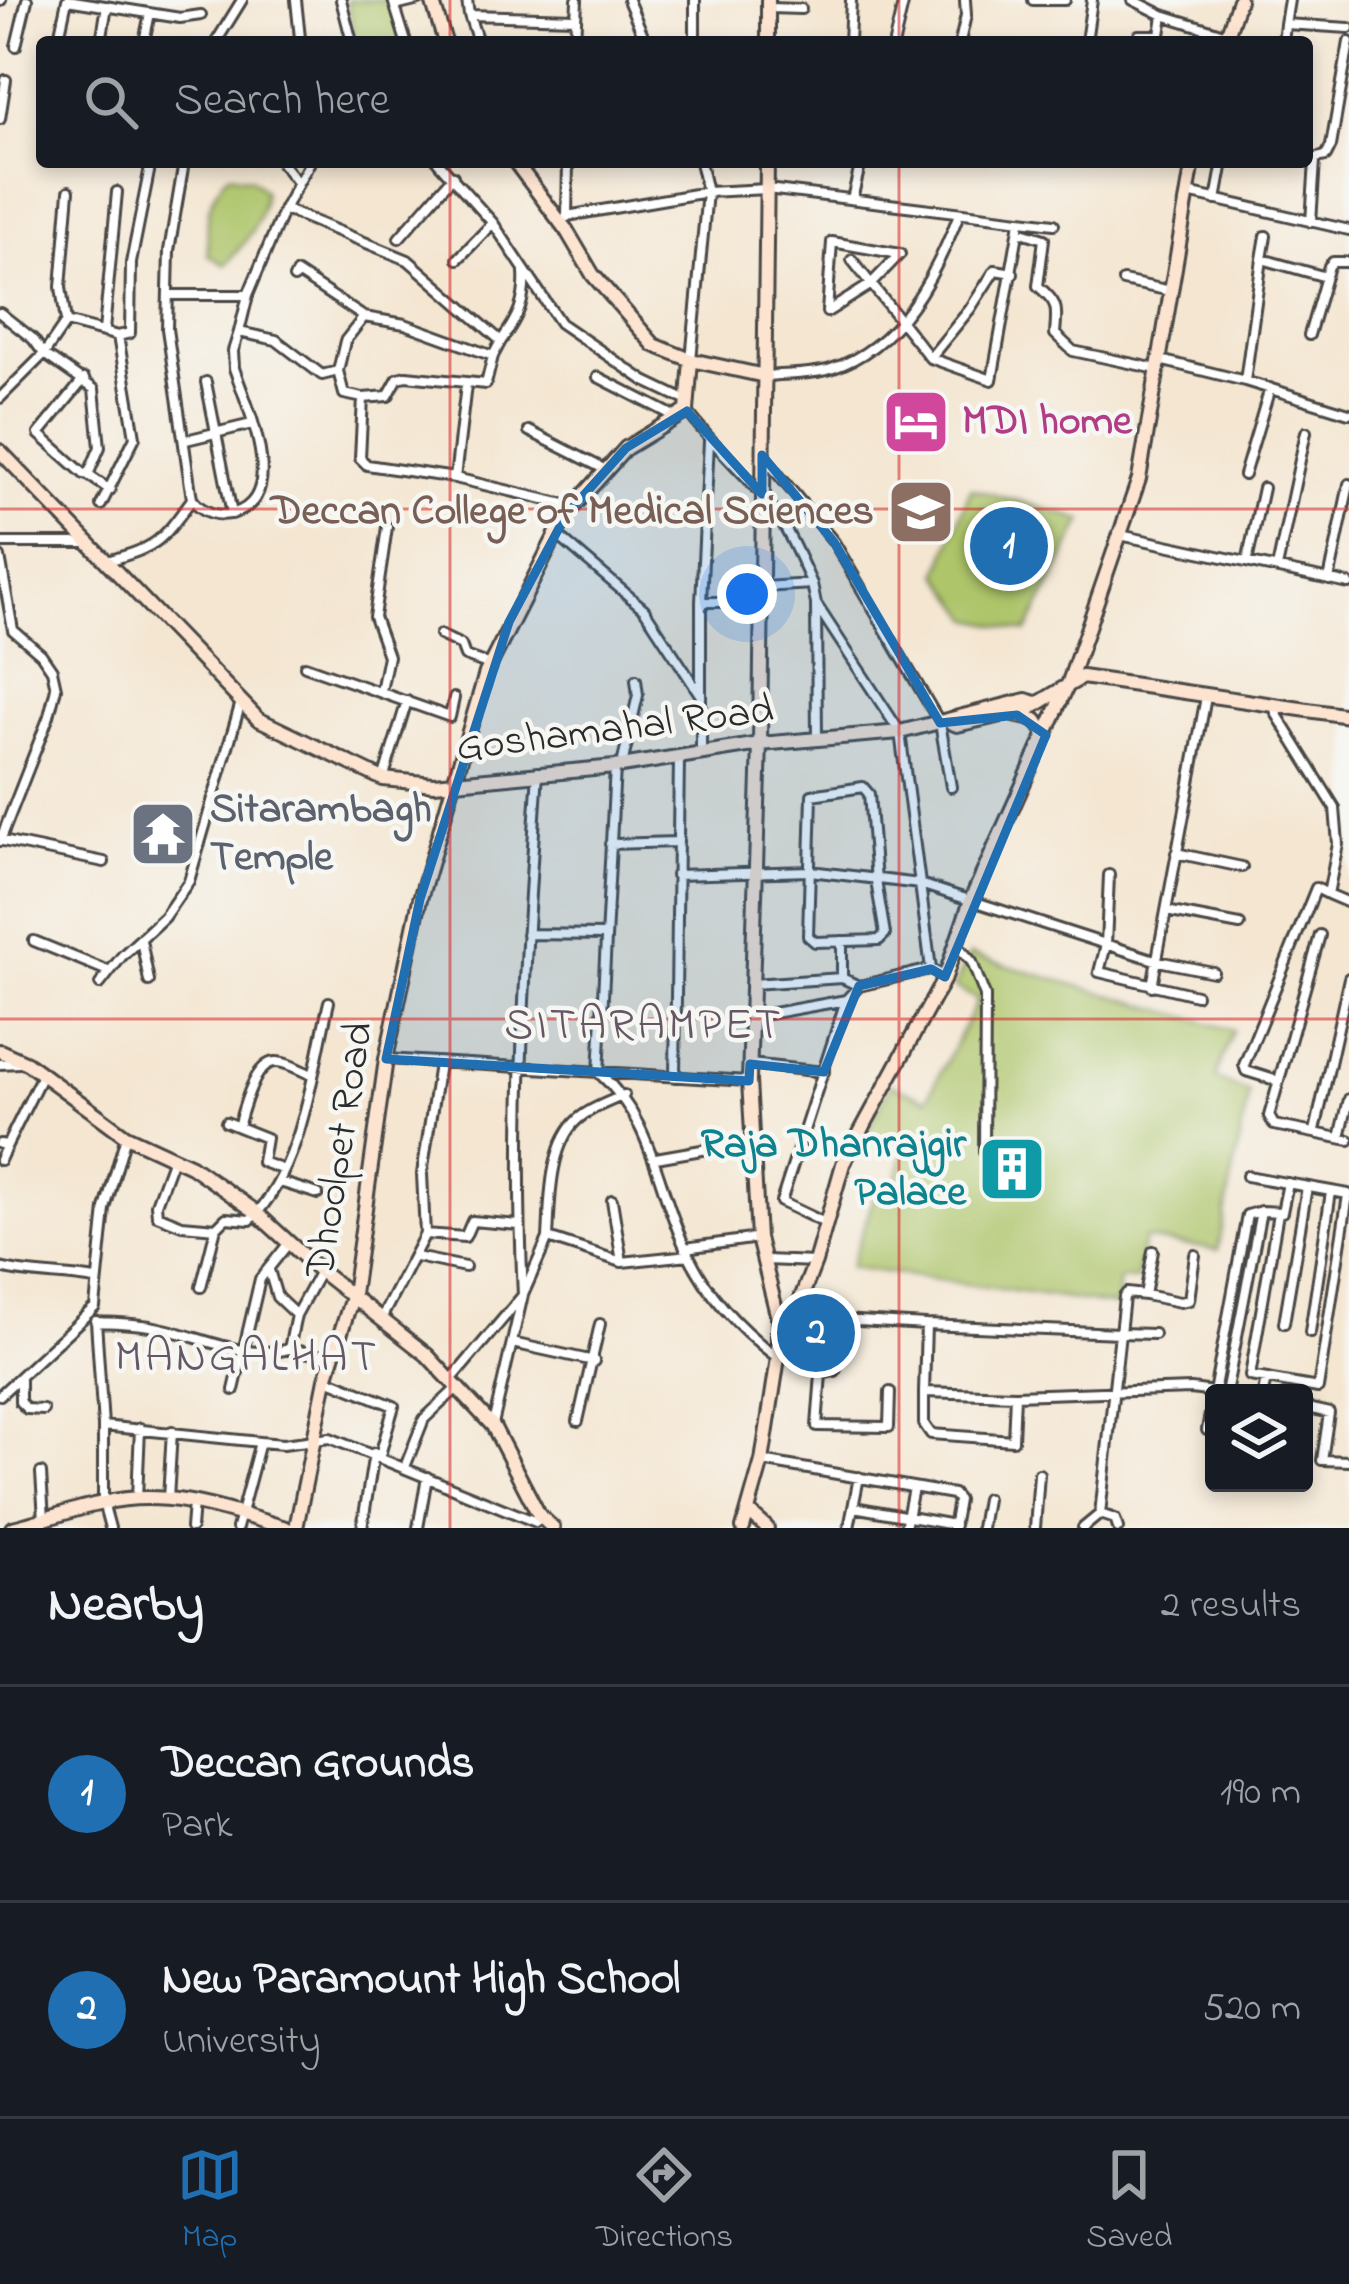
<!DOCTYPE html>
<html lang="en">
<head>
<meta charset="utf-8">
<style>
	body { margin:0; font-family:"Indie Flower",sans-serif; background:#242831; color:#f1f3f6 }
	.controls { position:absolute; right:36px; bottom:36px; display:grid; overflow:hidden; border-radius:12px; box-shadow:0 6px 18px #0003 }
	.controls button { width:108px; height:108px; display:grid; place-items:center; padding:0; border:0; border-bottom:3px solid #363941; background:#171b24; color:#f1f3f6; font:60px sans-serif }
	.you { position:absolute; left:747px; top:594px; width:42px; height:42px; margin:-30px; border:9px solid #fff; border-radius:50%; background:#1a73e8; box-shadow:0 0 0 18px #1a73e833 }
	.badge { display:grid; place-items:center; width:78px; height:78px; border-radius:50%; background:#1f6fb2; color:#fff; font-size:39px; font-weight:700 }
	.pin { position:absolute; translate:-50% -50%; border:6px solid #fff; box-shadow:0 3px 12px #0006 }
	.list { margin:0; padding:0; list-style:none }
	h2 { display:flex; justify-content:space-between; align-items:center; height:156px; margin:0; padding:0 48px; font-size:51px }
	h2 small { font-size:39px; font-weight:400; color:#9ea1a6 }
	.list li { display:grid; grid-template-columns:78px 1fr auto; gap:36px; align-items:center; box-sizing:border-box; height:216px; padding:0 48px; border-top:3px solid #363941 }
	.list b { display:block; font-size:45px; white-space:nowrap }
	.list p { margin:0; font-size:39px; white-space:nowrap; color:#9ea1a6 }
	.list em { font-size:39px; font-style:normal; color:#9ea1a6 }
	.icon { flex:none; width:66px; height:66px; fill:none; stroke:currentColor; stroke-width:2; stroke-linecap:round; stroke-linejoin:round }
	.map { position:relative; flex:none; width:1349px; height:1528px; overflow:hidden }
	.search { position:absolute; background:#171b24; box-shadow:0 6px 18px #0003; left:36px; right:36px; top:36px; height:132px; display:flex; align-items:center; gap:30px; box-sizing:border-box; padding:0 42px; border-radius:12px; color:#9ea1a6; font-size:45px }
	.sheet { height:588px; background:#171b24 }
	nav { display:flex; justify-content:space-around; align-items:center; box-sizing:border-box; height:168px; border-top:3px solid #363941; background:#171b24; font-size:33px; color:#9ea1a6 }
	nav a { display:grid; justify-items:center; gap:6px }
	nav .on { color:#1f6fb2 }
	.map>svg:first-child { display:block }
	.green { fill:#aec56a; stroke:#6c784a; stroke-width:3 }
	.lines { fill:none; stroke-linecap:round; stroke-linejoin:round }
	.street-casing { stroke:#494744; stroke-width:14 }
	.secondary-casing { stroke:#494744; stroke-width:18 }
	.street { stroke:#fff; stroke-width:8 }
	.secondary { stroke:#fde4d1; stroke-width:12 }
	.marked { fill:#1f6fb2; fill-opacity:0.2; stroke:#1f6fb2; stroke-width:9; stroke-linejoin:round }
	.grid { fill:none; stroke:#d62828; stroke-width:3; stroke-opacity:0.55 }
	.labels { text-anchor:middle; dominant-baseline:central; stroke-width:9; stroke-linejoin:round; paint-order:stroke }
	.hotel-label { font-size:42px; font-weight:bold; fill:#b23c85; stroke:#f6f6f2; text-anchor:start }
	.education-label { font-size:42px; font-weight:bold; fill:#785e54; stroke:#f6f6f2; text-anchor:end }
	.street-label { font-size:42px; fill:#2b2b2b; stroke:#f6f6f2 }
	.worship-label { font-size:42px; font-weight:bold; fill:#5b616d; stroke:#f6f6f2; text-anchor:start }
	.culture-label { font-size:42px; font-weight:bold; fill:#0d838f; stroke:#f6f6f2; text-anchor:end }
	.neighbourhood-label { font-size:45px; letter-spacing:3px; fill:#665765; stroke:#f6f6f2 }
</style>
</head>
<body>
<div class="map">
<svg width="1349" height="1528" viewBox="0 0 1349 1528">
	<rect width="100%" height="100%" fill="#f6f6f2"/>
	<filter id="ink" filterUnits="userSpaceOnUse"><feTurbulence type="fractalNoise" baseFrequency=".00833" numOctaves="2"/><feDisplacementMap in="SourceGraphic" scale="24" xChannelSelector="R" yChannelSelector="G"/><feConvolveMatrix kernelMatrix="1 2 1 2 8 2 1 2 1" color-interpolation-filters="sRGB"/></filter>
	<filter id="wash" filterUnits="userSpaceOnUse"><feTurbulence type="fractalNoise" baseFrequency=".004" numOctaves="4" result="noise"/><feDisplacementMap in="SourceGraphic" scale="48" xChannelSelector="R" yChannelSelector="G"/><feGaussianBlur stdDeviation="2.7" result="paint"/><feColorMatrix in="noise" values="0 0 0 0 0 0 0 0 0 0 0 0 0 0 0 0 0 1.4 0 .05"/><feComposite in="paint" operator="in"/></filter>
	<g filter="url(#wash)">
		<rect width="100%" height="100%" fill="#f4e6d1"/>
		<path class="green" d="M347,0H390L404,42H356Z
			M229,174L250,178L264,191C263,222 245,243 225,265L208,255C207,221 204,200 229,174Z
			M971,488L1083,520L1027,632L972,619L939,573Z
			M970,955L1233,1030L1215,1078L1249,1093L1218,1250L1144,1239L1136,1280L1119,1279L1116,1306L850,1267L875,1195L893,1201L905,1142L864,1139L891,1084L927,1099L978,1000L954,987Z"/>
	</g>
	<g filter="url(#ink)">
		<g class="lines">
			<defs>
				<path id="street" d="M67,0L180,18L201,15
					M296,0L300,38
					M341,0L352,42
					M393,0L406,42
					M467,0L469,15
					M628,0L646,42
					M695,0V42
					M1033,0H1065
					M1133,0L1163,15L1160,35H1139L1137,42
					M1289,0L1285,24L1349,28
					M0,1L1,0
					M395,6L419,0
					M769,8L801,9
					M1163,15L1227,35
					M58,42L67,0
					M101,42L107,6
					M144,42L150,13
					M216,42L242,0
					M478,42L469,15L576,18
					M575,42L577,0
					M849,42L851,0
					M894,42L904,0
					M960,42L966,15L965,0
					M1086,42L1092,0
					M1283,42L1285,24
					M16,46L27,0
					M0,119L6,80
					M1307,160L1326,156L1331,146L1349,42
					M184,162L169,251L167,329L192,499C202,512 218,518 234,513C290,497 246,404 234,368L233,351L239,332
					M281,162L296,181
					M438,162L493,223L560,323L645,381L687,401
					M1188,193L1349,230
					M852,199L861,162
					M1216,200L1223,162
					M284,209L310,162
					M567,216L707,192L767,189L1054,224
					M567,217L568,162
					M1311,222L1315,161
					M1019,231L1044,239L1038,286C1059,304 1057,307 1055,334L1073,351L1157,369
					M399,238L453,176
					M458,259L493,223
					M1262,259L1266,236
					M852,260L930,358
					M1013,273L995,270L970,309L930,358L992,380L1020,222
					M294,278L297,273L364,317
					M1123,281L1171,291
					M168,295H248
					M827,312L832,242L900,254
					M827,312L870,285L899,255
					M0,313L33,339L44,354L94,389L100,447L88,475L110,490
					M66,322L118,336L130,333L131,263L151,162
					M104,331L117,192
					M1309,335L1329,266L1333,262H1349
					M501,341C518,318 526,301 524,272
					M691,360L707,192L700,162
					M1160,360L1245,381L1349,413
					M338,371L345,341L364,317L405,324L493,356L486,384L406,376L398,378L388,396L363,398L360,458L367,465L455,478L573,506
					M765,376C786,374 811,375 831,369C900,347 935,276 959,214
					M598,377L676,417
					M84,379L39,434L84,474
					M1245,381L1262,259L1326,277
					M206,382L232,514
					M0,398L44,354L66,322L61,287L69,191
					M363,398L344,394L338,371L322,375L276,340L239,332L248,295L284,209L408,260L501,341L493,356
					M688,412C709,441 735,464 759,491C783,518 797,551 812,584
					M529,431L604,469
					M186,440L252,424
					M763,456L834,542L940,723L951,787
					M1244,475L1270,388
					M455,478L466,385
					M101,505L135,437L118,336
					M556,534L644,609L701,696
					M1120,535L1349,584
					M0,543H88
					M0,557L13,630L41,654L52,670L56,688L49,716L0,841
					M107,561C159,546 160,543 192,499
					M1247,562L1263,488
					M1277,568L1306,432
					M1329,580L1349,484
					M763,587L812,584L816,604
					M701,602H761
					M440,635L461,645L465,656L490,665
					M305,666L450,717L454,698
					M381,691L388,656L374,617L387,527
					M1274,703L1276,713L1335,808L1338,844L1328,894L1349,903
					M701,753V602L709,441
					M622,765L638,695L636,680
					M615,767L599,1073C653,1121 656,1183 684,1245C705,1293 737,1327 778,1358
					M383,779L407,701
					M863,787L869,794L876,881L885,934L879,940L815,942L808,936L812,795Z
					M3,841L104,862
					M610,844L676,842
					M1176,853L1242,867
					M676,875L810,871L920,884L900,732L816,604L817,740
					M1109,875L1106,945L1099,972L1196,995
					M1166,911L1240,925
					M527,934L605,935
					M1320,935L1269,1116L1274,1125L1349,1140
					M141,940L149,981
					M34,941L108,971
					M842,941V978L859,986
					M957,945L972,962L985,996L984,1152
					M944,976L931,969L920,884L1158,961L1213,972
					M100,984L122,956L164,917L189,881L241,702
					M752,984L842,978
					M1152,986L1206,697
					M751,1017L846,1000
					M386,1059L748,1081
					M0,1064L19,1063
					M750,1064L824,1072
					M675,1077L679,758
					M1278,1081L1246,1071L1244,1065L1316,888L1328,894
					M624,1095C607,1103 585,1110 573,1124C549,1152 550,1204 548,1238L622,1262L689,1255
					M226,1122L266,1138L262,1162L284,1170
					M238,1127C243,1110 254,1063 275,1062C285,1061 302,1071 312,1075
					M1315,1131L1349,978
					M1340,1138L1349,1099
					M0,1144L7,1145L42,1075
					M173,1158L156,1204L157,1215L182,1225L216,1228
					M656,1158L753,1141
					M0,1160L7,1145
					M1247,1176L1348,1194
					M280,1182L318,1194
					M612,1200L622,1262
					M1278,1213L1250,1376L1318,1388L1348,1195
					M825,1223L781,1202L846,1000L859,986L931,969
					M425,1234L465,1237L472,1221L519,1225
					M685,1248L758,1238
					M1153,1251L1145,1295L1127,1293L1124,1297L1120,1333L1154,1334
					M416,1257L465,1267
					M765,1260L815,1262
					M0,1268C31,1276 63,1274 95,1280
					M269,1270L277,1297L296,1315
					M201,1287L216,1228L226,1218L250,1220C302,1172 313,1069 329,1002
					M1145,1295L1180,1302L1189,1300L1195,1255
					M382,1317L425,1234L422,1174L439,1064
					M791,1317L926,1325L924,1392L1015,1395L1191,1389L1221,1393
					M844,1320L842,1350L835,1371L821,1374L817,1426L889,1427L890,1392
					M96,1321L103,1426V1502L110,1528
					M96,1322C115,1323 135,1323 155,1327C198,1335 244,1361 289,1349L296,1315L320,1271
					M1284,1323L1307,1187
					M926,1325L1120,1333L1100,1514L1115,1519L1118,1528
					M1310,1332L1331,1192
					M512,1343L594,1361
					M289,1349L333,1358
					M327,1379L394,1406L380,1455
					M452,1379L523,1295C514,1120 526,946 538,772
					M20,1380V1402L27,1409L43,1410
					M1227,1388L1261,1211
					M234,1390L260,1279L288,1244
					M924,1392V1424L931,1434L1013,1440L1015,1395
					M1263,1393L1266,1379
					M0,1395L95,1307L105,1209L126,1136
					M1304,1407L1329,1413L1322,1460L1349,1461
					M578,1421L600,1324
					M493,1424L523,1295L548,1238
					M103,1426L260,1442L237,1528
					M1207,1430L1247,1215L1261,1211L1282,1212L1288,1183
					M260,1442L283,1444L330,1438L536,1522
					M762,1461L953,1494L958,1500L953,1528
					M405,1467L424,1419L458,1387
					M41,1473L44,1519
					M137,1498L140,1428
					M168,1499L172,1431
					M854,1507L954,1525
					M191,1528L193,1503
					M362,1528L374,1453
					M418,1528L427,1477
					M849,1528L859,1477
					M905,1528L913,1488
					M981,1528L986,1499
					M1035,1528L1039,1474
					M1083,1528L1100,1514"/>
				<path id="secondary" d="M432,0L445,42
					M768,42V0
					M1225,42L1239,0
					M515,162L567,231L593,275L654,345L691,360L765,376
					M767,162L760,744L749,1081L758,1238L778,1318V1351
					M0,451L258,719L383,779L434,784L615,767L760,744L900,732L1026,700L1036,703
					M1014,715L1036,720L1046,735
					M950,722L957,725L1029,709L1082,677L1349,716
					M0,1051L27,1063L126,1136L191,1166L252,1209L320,1271L427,1355L493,1426L539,1515L553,1528
					M749,1512L767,1528
					M12,1528C43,1521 72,1509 103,1503C167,1488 226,1510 286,1528
					M296,1528L326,1379L353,1294L386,1059L420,899L486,673L566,515L626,448L687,411L691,360
					M743,1528L762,1461L778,1358L815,1262L843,1164L945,977L971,900L1069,682L1139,479L1193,162"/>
			</defs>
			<use href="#street" class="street-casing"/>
			<use href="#secondary" class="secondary-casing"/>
			<use href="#street" class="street"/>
			<use href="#secondary" class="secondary"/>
		</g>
	</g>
	<path class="marked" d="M687,411L762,494V455L834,542L940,723L1017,715L1046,735L945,977L931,969L859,986L824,1072L750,1064L749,1081L386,1059L420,899L509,622L566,515L626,448Z"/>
	<path class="grid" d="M450,0V42M899,0V42M450,162V1528M899,162V1528M0,509H1349M0,1019H1349"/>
	<defs>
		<symbol id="hotel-square" viewBox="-11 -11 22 22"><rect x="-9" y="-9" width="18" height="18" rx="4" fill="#d1479c" stroke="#f6f6f2"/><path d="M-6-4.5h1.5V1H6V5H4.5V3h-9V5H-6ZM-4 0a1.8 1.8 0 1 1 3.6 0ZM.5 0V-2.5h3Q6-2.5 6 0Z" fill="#fff"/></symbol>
		<symbol id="university-square" viewBox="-11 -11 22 22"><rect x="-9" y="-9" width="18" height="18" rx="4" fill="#8d6e63" stroke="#f6f6f2"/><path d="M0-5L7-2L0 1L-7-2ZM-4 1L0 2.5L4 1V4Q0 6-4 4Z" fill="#fff"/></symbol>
		<symbol id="temple-square" viewBox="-11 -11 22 22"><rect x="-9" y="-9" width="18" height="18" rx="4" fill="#6b7280" stroke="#f6f6f2"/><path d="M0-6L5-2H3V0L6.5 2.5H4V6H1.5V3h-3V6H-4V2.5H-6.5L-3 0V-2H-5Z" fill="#fff"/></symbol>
		<symbol id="building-square" viewBox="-11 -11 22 22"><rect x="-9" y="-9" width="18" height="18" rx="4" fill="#0f9aa8" stroke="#f6f6f2"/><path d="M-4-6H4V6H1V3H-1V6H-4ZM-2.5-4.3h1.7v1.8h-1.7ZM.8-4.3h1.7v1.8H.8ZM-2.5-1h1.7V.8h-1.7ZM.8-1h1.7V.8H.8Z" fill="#fff"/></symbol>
	</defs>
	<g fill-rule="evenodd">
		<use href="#hotel-square" x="878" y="384" width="76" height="76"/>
		<use href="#university-square" x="883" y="474" width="76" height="76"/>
		<use href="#temple-square" x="125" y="796" width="76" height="76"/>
		<use href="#building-square" x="974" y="1131" width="76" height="76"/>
	</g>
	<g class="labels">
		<g class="hotel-label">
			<text x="962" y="422">MDI home</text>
		</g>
		<g class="education-label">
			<text x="874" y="512">Deccan College of Medical Sciences</text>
		</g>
		<g class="street-label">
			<text transform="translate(615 730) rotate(-7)">Goshamahal Road</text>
			<text transform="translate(341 1150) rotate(-81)">Dhoolpet Road</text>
		</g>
		<g class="worship-label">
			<text x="210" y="810">Sitarambagh<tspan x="210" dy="48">Temple</tspan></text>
		</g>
		<g class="culture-label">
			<text x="966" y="1145">Raja Dhanrajgir<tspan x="966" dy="48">Palace</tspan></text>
		</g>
		<g class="neighbourhood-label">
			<text x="644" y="1027">SITARAMPET</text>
			<text x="247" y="1359">MANGALHAT</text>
		</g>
	</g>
</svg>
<div class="controls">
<button><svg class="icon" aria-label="layers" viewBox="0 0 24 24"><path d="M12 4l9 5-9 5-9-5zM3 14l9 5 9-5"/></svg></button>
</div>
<div class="you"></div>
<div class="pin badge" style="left:1009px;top:546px">1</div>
<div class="pin badge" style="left:816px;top:1333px">2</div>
<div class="search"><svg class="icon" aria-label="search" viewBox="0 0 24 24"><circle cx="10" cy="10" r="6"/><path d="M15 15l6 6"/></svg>Search here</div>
</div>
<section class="sheet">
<h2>Nearby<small>2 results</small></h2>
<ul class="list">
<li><span class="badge">1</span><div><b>Deccan Grounds</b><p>Park</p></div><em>190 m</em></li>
<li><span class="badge">2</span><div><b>New Paramount High School</b><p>University</p></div><em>520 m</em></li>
</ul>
</section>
<nav>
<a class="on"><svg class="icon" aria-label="map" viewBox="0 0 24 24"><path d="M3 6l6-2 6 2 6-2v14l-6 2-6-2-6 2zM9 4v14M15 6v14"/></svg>Map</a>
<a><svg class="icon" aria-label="directions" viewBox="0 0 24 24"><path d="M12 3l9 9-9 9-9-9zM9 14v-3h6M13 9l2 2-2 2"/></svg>Directions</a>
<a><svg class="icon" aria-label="saved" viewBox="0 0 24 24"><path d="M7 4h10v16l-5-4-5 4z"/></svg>Saved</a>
</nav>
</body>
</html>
